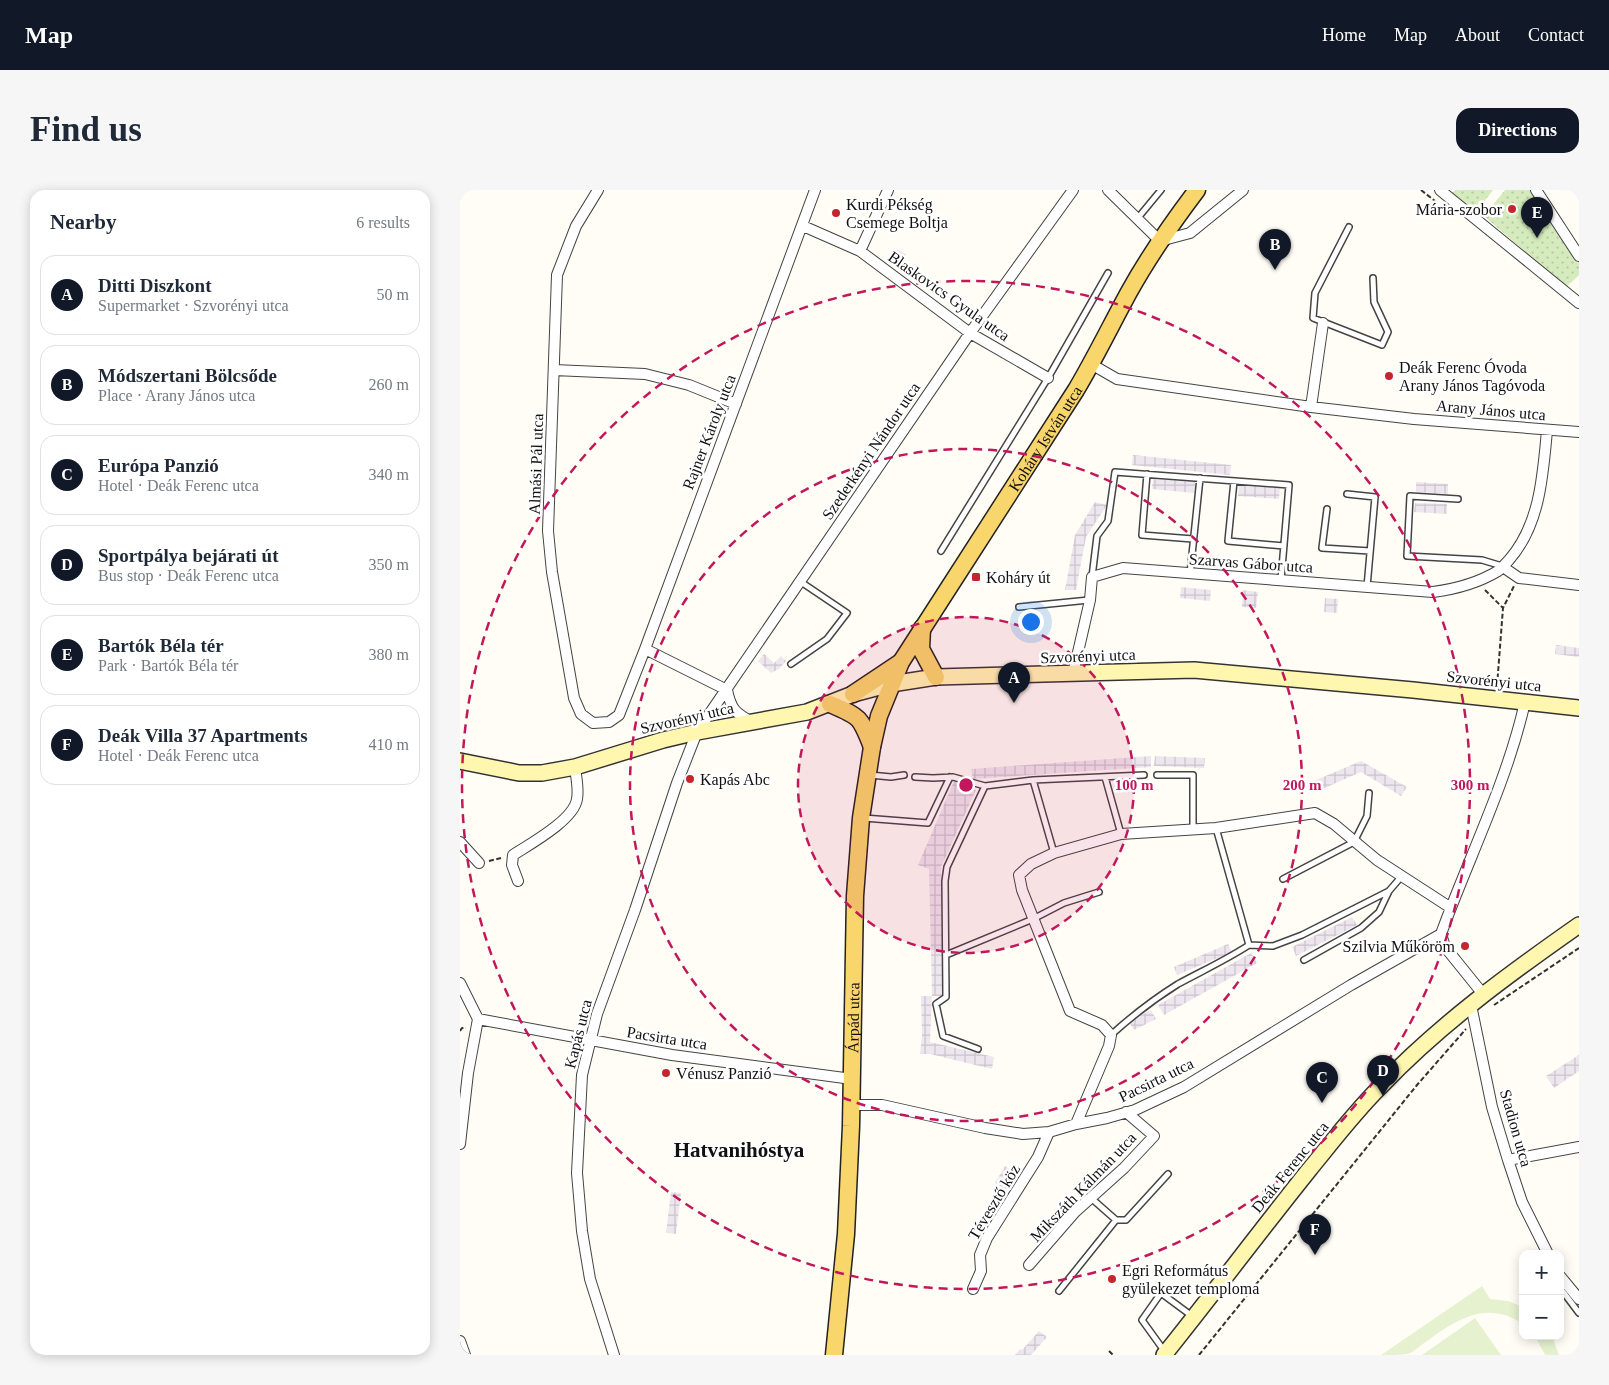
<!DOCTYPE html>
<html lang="en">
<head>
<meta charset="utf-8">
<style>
	body { margin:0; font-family:Georgia,serif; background:#f6f6f7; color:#1f2937 }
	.controls { position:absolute; right:15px; bottom:15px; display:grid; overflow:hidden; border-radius:10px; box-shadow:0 2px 12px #0003 }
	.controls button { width:45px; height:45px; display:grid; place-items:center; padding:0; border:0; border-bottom:1px solid #e0e1e3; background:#fff; color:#1f2937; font:25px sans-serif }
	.you { position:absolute; left:570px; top:431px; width:18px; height:18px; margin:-12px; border:4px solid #fff; border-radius:50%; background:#1a73e8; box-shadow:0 0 0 8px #1a73e833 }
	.badge { display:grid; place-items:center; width:32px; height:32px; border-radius:50%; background:#111827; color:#fff; font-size:16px; font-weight:700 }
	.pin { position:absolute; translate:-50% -41px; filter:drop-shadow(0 1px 2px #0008) }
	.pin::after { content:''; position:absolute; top:26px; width:18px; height:15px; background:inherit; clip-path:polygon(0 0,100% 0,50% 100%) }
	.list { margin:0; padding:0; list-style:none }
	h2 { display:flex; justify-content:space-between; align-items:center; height:65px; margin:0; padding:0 20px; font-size:21px }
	h2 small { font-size:16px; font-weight:400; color:#747a83 }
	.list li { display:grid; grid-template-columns:32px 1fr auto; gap:15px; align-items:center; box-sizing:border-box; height:80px; margin:0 10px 10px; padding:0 10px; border:1px solid #e0e1e3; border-radius:15px }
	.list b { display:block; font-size:19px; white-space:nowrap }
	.list p { margin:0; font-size:16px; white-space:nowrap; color:#747a83 }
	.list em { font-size:16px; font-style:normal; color:#747a83 }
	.map { position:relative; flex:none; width:1119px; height:1165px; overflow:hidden; border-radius:15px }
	header { display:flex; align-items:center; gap:30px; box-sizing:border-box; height:70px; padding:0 25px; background:#111827; color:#fff }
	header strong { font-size:24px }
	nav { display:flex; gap:28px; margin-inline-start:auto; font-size:18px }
	.intro { display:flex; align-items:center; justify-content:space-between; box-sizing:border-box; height:120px; padding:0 30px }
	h1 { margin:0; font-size:35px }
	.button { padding:12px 22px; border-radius:15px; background:#111827; color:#fff; font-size:18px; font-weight:700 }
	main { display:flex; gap:30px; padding:0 30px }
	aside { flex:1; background:#fff; border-radius:15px; box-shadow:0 2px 12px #0003 }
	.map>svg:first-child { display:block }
	.industrial { fill:url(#industrial-grid) }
	.grass { fill:url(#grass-dots) }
	.pitch { fill:#e6f2cf }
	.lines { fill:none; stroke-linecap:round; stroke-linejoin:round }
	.lane-casing { stroke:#444; stroke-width:8 }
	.street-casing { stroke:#444; stroke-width:12 }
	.secondary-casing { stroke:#333; stroke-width:18 }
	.primary-casing { stroke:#222; stroke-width:19 }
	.path { stroke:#333; stroke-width:2; stroke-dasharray:5 2.5; stroke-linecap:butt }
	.lane { stroke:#fff; stroke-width:5 }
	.street { stroke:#fff; stroke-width:10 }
	.secondary { stroke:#fff6b0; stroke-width:15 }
	.primary { stroke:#f9d66b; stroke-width:16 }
	.ring { fill:none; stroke:#c2185b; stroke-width:2.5; stroke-dasharray:9 6 }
	.poi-dot { fill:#c4262e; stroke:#fff; stroke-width:2 }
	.labels { text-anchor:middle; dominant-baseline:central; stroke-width:5; stroke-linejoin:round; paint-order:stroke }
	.poi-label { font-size:16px; fill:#111; stroke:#fff; text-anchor:start }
	.street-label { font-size:16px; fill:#111; stroke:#fff }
	.district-label { font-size:21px; font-weight:bold; fill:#111; stroke:#fff }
	.centre { fill:#c2185b; stroke:#fff; stroke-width:2.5 }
	.ring-label { font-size:15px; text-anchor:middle; font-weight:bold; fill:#c2185b; stroke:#fff; stroke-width:5; stroke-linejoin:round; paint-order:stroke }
</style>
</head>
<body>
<header>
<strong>Map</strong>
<nav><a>Home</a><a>Map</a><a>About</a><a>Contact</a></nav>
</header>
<div class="intro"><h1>Find us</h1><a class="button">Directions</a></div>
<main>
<aside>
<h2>Nearby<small>6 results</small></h2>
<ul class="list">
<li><span class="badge">A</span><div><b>Ditti Diszkont</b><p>Supermarket · Szvorényi utca</p></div><em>50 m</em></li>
<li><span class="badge">B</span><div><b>Módszertani Bölcsőde</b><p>Place · Arany János utca</p></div><em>260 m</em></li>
<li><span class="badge">C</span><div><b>Európa Panzió</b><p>Hotel · Deák Ferenc utca</p></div><em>340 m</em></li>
<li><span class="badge">D</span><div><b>Sportpálya bejárati út</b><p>Bus stop · Deák Ferenc utca</p></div><em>350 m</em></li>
<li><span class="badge">E</span><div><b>Bartók Béla tér</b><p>Park · Bartók Béla tér</p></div><em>380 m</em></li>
<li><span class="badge">F</span><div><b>Deák Villa 37 Apartments</b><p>Hotel · Deák Ferenc utca</p></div><em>410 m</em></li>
</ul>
</aside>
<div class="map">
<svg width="1119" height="1165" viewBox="0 0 1119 1165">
	<defs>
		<pattern id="industrial-grid" width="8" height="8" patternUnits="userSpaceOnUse" patternTransform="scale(1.25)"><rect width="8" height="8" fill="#eee6ef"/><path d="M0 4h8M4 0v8" fill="none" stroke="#cbc4cc"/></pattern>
		<pattern id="grass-dots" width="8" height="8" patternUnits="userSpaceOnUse" patternTransform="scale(1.25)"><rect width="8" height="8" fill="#d5ebbd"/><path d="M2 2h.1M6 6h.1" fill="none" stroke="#b6c8a1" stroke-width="1.8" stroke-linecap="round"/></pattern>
	</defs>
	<rect width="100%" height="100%" fill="#fffdf5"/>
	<path class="industrial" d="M438,59L446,65L438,78L429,73Z
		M673,265L771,275L770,285L672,275Z
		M693,289L735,292L734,303L692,299Z
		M956,292L988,294V304L956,302Z
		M779,295L820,298L819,309L778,306Z
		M635,312L647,315L626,347L616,400H605L615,345Z
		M955,313L987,314V324L954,322Z
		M721,397L751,400L750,411L720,408Z
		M783,400L798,402L796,418L782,417Z
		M865,408L878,409L877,423L864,422Z
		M1096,455L1119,458V467L1095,464Z
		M304,464L314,473L321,466L326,471L319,479L311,483L298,471Z
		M691,566V577L513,589L511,579Z
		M695,566L745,568L744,578L694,576Z
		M901,571L947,597L941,606L901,582L853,603L849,593Z
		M494,591L516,600L481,677L483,806H472L470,852L534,867L532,879L470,864H460L462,845L461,806H472L469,679L458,675Z
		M892,727L897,735L836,766L832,757Z
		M768,754L772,762L717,785L714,777Z
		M791,763L797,773L704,825L698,815Z
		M691,820L696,829L674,840L669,832Z
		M1119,865V881L1094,898L1086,886Z
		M545,976L557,983L547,1000L535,993Z
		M211,1002L221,1003L216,1044L206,1043Z
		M579,1141L587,1147L571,1165H555L560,1159L562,1160Z"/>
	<path class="grass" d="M995,0H1033L1014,25L991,4Z
		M1045,0H1071L1119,71V85L1106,97L1024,26Z"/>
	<path class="pitch" d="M1022,1096L1030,1109L1048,1111L1063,1117V1134C1027,1110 998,1129 967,1151C961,1155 955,1161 948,1164C941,1165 929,1165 921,1165Z
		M1015,1128L1041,1165H962Z
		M1075,1146H1092L1099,1165H1085Z"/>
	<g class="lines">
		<defs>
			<path id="lane" d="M677,29L701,0
				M889,37L855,103L853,128L922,155L928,142L914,112L913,88
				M687,284L682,345L733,349
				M774,291L768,351L824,356
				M887,304L915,307L907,397
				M998,309L950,306L947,366L1022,370L1042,376
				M867,319L862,358L910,361
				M481,361L588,188L648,83
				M730,384L740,288
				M632,387L637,346L648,331L655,282L829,295L821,390
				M559,417L629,410
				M331,474L367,449L387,423L341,392
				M410,585L431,587L444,585
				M697,585H733V639
				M455,587L473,588L493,587L525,596
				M645,587L661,644
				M573,590L594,663
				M404,628L468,633L490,587
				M823,689L894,652L907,626L909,603
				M789,755L813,756L842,745L929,701L941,687
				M486,765L573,729L604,713L639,702
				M844,770L901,738L919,722L929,701
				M651,845C672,826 694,809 718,794C742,781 766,770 789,755L756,638
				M518,859L483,846L476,814L486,807L485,691L487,677L525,596L573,590L684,585
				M631,1008L656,1030H666L708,984
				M1100,1096L1101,1099L1119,1123
				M599,1101L656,1030
				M705,1162L682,1130L701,1103L732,1126"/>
			<path id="street" d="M138,0L116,36L97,85L88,341L92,382L114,508L121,524L133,533L149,532L159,525L185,459L355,0
				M648,0L700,51L730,43L783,0
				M980,0L1119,113
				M1076,0L1119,66
				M343,36L400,61L510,143L588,188
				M400,61L428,0
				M631,174L657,189L851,217L954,229L1119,242
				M94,180L185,184L229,195L276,214
				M851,217L863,133
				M1043,377L1059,388L1119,395
				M185,459L267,500
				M613,484L630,410L632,387L663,378L973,402C996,399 1018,393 1038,381C1042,378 1045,374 1049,370C1080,335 1083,285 1087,240
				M267,500C271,519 275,523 292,532
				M0,652L19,673
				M58,691L52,675L53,665C70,654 114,630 117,609C119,599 116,587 115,577
				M0,793L18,829L8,883L0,954
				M1023,804L985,757L981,744C1009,667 1047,592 1065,512
				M1011,815L1032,917L1048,970L1062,1012L1088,1064
				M18,829L212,865L392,889
				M392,915H422L525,938L563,944L589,942L616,934L647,928L675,920L724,897L891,795L981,744
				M616,934L649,856L651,845L642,835L610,821L562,700L559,685L571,674L594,663L661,644L756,638L855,623L874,634L917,670L991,718
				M1048,970L1119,957
				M569,1075L615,1022L664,978L694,946L666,922
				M1100,1086L1119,1109
				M513,1099L521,1081L520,1065L527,1048L578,967L589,942
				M0,1151L5,1165
				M154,1165L130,1089L122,1041L117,983L122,885L137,824L175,720L217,593L237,542L510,143L613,0"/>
			<path id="secondary" d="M0,571L59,583H82L115,577L203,550L237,542L347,522L393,504L431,494L476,487L734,480L953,500L1119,518
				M704,1165C753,1104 800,1041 849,980C872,952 894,923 920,897C979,835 1049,784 1119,735"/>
			<g id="primary">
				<path d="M462,438L461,459L476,487"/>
				<path d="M393,504L441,472"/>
				<path d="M370,514C400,527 400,526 412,557"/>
				<path id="s1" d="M374,1165L386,1044L391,936L395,706L401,628L412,557L419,526L441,472L616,200C635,168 651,135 669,102C689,66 712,33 737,0"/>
			</g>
		</defs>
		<use href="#lane" class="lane-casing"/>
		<use href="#street" class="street-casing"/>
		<use href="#secondary" class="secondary-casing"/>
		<use href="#primary" class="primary-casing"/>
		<path class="path" d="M961,0L975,11
			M1025,400L1043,418
			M1037,496L1043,418L1054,396
			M29,671L41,668
			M1034,815L1119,758
			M0,841L2,838H6
			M649,1161L653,1165
			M739,1165L957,895L1006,839"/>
		<use href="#lane" class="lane"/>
		<use href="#street" class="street"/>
		<use href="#secondary" class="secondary"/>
		<use href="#primary" class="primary"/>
	</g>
	<circle cx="506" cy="595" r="168" fill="#c2185b" fill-opacity=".12"/>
	<g class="ring">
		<circle cx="506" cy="595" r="168"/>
		<circle cx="506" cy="595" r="336"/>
		<circle cx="506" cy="595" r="504"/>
	</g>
	<g class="poi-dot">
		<circle cx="1052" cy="19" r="5"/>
		<circle cx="376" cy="23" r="5"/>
		<circle cx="929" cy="186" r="5"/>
		<rect x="511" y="382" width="10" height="10" rx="2.5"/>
		<circle cx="230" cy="589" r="5"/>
		<circle cx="1005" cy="756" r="5"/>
		<circle cx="206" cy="883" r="5"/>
		<circle cx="652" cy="1089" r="5"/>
	</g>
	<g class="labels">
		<g class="poi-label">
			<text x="386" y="14">Kurdi Pékség<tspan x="386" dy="18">Csemege Boltja</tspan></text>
			<text x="1042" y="19" text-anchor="end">Mária-szobor</text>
			<text x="939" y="177">Deák Ferenc Óvoda<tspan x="939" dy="18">Arany János Tagóvoda</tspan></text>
			<text x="526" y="387">Koháry út</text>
			<text x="240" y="589">Kapás Abc</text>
			<text x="995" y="756" text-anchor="end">Szilvia Műköröm</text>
			<text x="216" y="883">Vénusz Panzió</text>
			<text x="662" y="1080">Egri Református<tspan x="662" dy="18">gyülekezet temploma</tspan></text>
		</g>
		<g class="street-label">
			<text transform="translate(489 106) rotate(35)">Blaskovics Gyula utca</text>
			<text transform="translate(1031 220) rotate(5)">Arany János utca</text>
			<text transform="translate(249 242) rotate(-69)">Rajner Károly utca</text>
			<text stroke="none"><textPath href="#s1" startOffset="966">Koháry István utca</textPath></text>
			<text transform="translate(411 261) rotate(-56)">Szederkényi Nándor utca</text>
			<text transform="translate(76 274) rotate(-88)">Almási Pál utca</text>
			<text transform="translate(791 373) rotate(4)">Szarvas Gábor utca</text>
			<text transform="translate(628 466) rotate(-2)">Szvorényi utca</text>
			<text transform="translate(1034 491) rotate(6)">Szvorényi utca</text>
			<text transform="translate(227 528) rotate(-13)">Szvorényi utca</text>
			<text stroke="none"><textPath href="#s1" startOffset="338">Árpád utca</textPath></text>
			<text transform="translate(118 844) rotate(-76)">Kapás utca</text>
			<text transform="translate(207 848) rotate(9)">Pacsirta utca</text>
			<text transform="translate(696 890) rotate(-26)">Pacsirta utca</text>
			<text transform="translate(1056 938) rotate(74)">Stadion utca</text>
			<text transform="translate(830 977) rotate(-51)">Deák Ferenc utca</text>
			<text transform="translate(623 997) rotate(-46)">Mikszáth Kálmán utca</text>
			<text transform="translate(534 1012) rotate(-59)">Tévesztő köz</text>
		</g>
		<g class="district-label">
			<text x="279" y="960">Hatvanihóstya</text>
		</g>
	</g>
	<circle cx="506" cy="595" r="8" class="centre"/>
	<g class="ring-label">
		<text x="674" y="600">100 m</text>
		<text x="842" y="600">200 m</text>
		<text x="1010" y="600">300 m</text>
	</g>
</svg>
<div class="controls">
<button>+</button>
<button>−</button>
</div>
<div class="you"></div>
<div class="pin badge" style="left:554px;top:513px">A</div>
<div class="pin badge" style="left:815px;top:80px">B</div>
<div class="pin badge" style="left:862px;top:913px">C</div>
<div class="pin badge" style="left:923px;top:906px">D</div>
<div class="pin badge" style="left:1077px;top:48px">E</div>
<div class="pin badge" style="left:855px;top:1065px">F</div>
</div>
</main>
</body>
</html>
